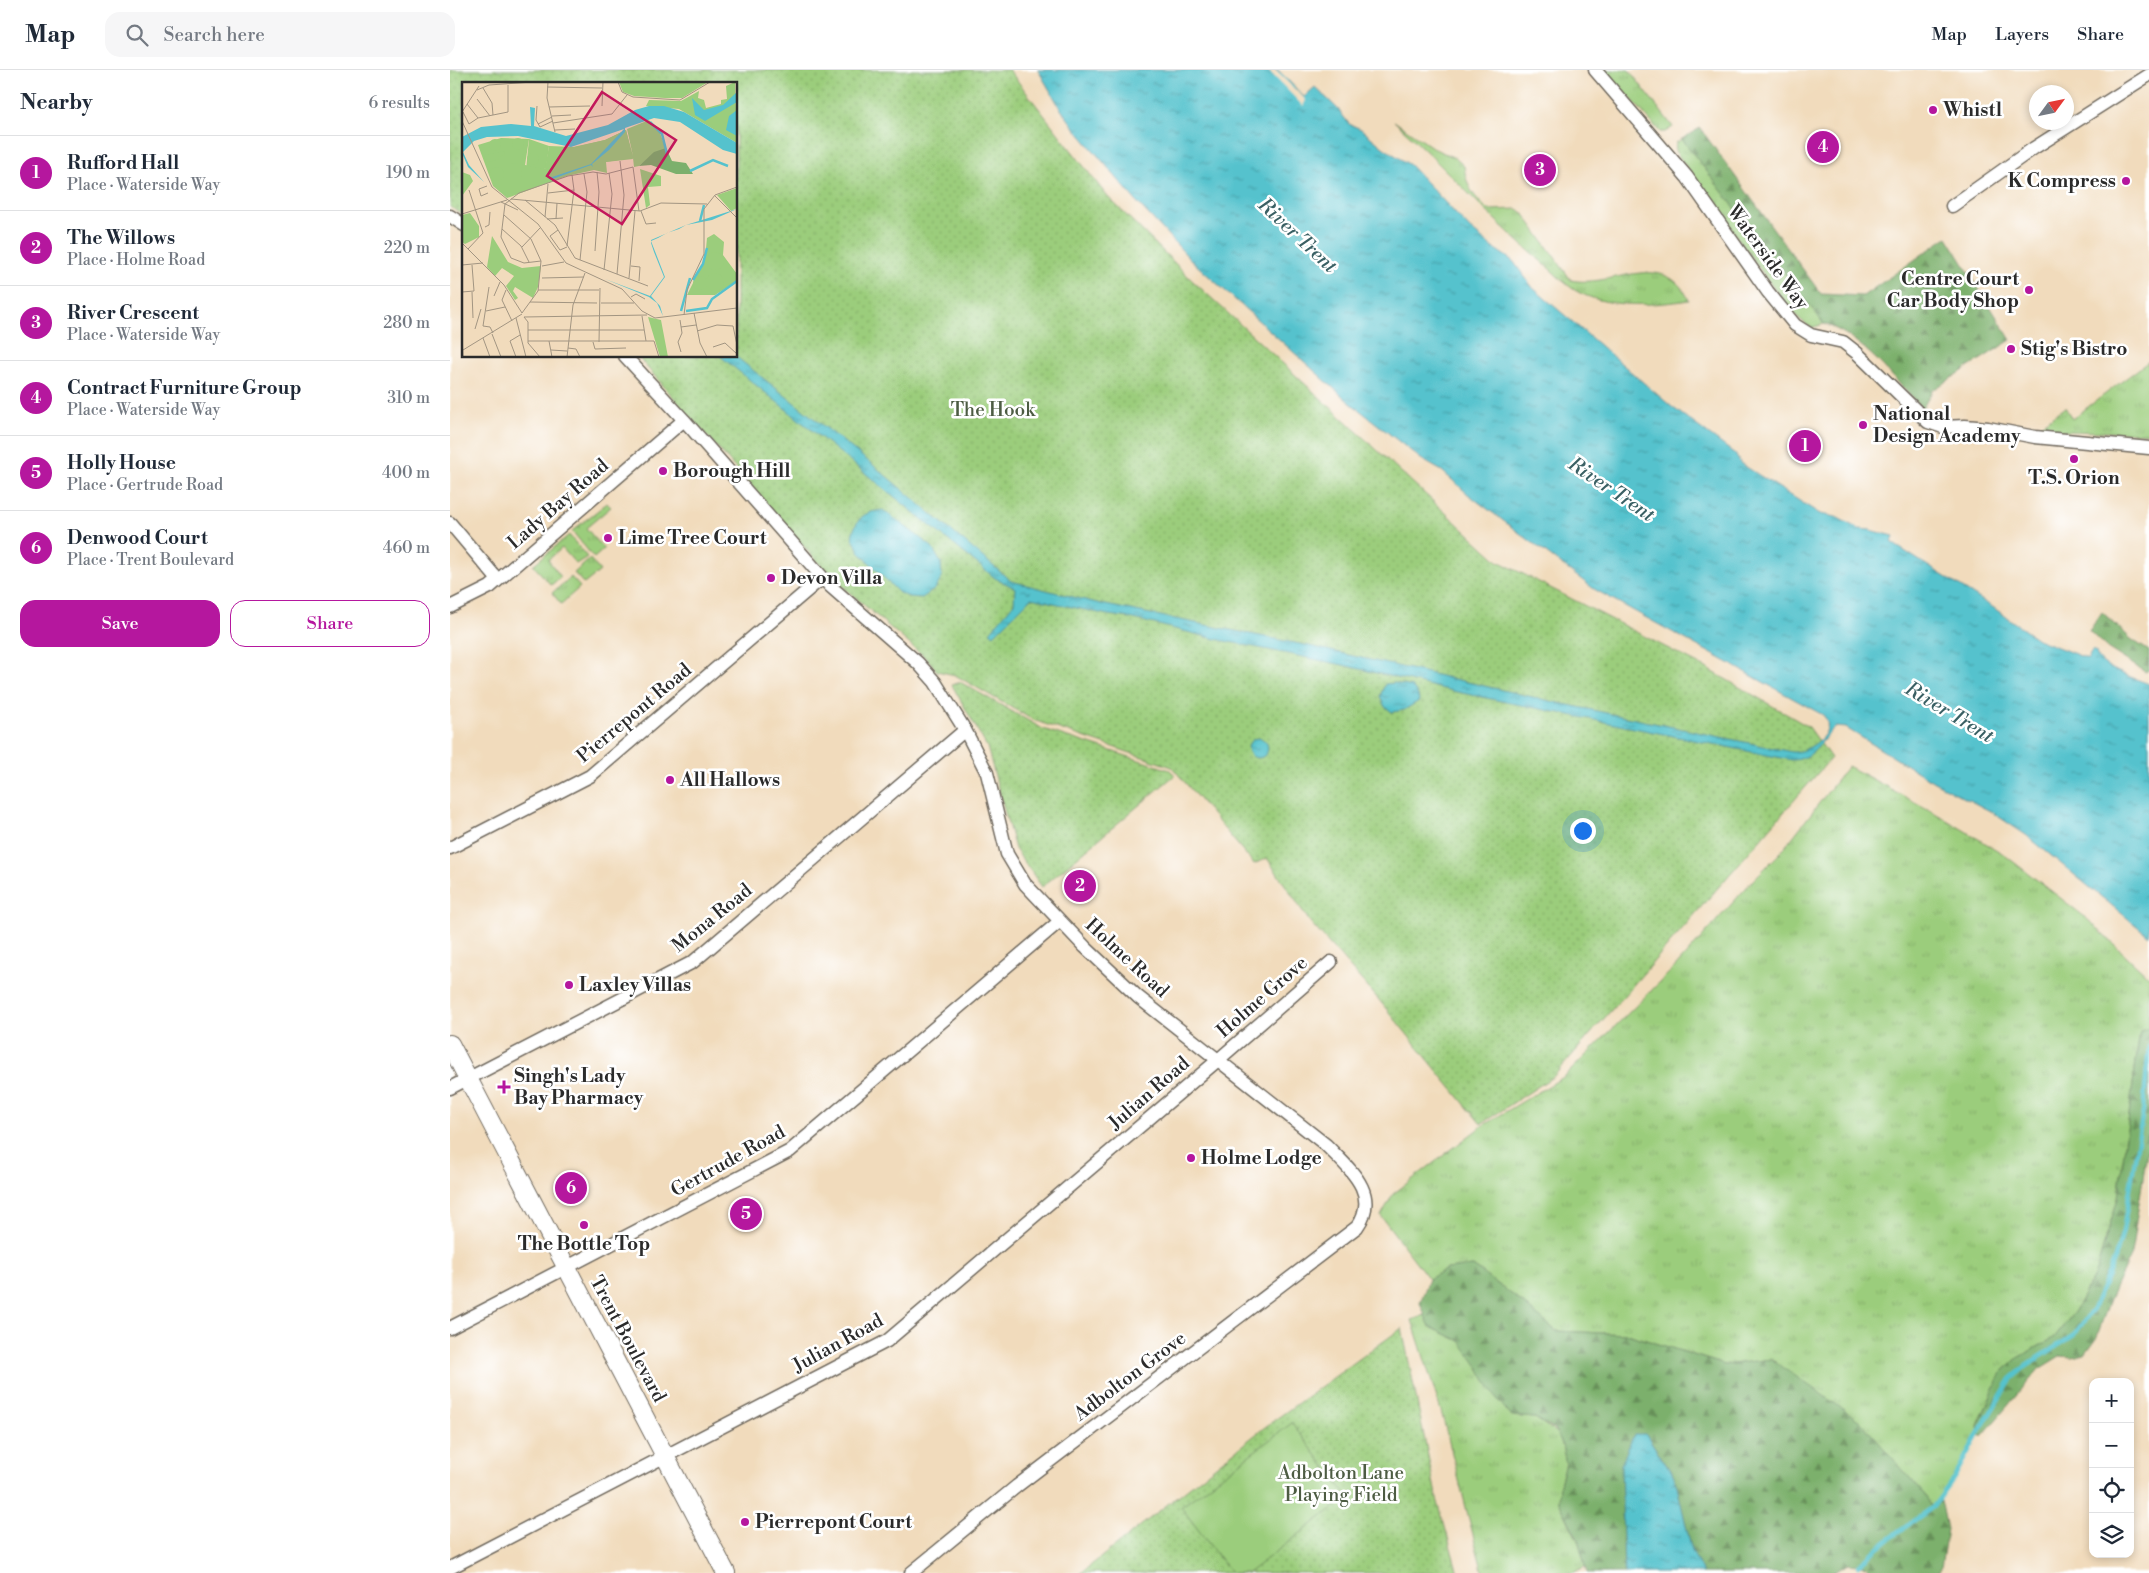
<!DOCTYPE html>
<html lang="en">
<head>
<meta charset="utf-8">
<style>
	body { margin:0; font-family:"Libre Bodoni",serif; background:#f6f6f7; color:#1f2937 }
	.controls { position:absolute; right:15px; bottom:15px; display:grid; overflow:hidden; border-radius:10px; box-shadow:0 2px 8px #0003 }
	.controls button { width:45px; height:45px; display:grid; place-items:center; padding:0; border:0; border-bottom:1px solid #e0e1e3; background:#fff; color:#1f2937; font:25px sans-serif }
	.compass { position:absolute; left:1579px; top:15px; width:45px; height:45px; border-radius:50%; background:#fff; box-shadow:0 2px 8px #0003; rotate:57deg }
	.you { position:absolute; left:1132px; top:760px; width:18px; height:18px; margin:-12px; border:4px solid #fff; border-radius:50%; background:#1a73e8; box-shadow:0 0 0 8px #1a73e833 }
	.badge { display:grid; place-items:center; width:32px; height:32px; border-radius:50%; background:#b5179e; color:#fff; font-size:16px; font-weight:700 }
	.pin { position:absolute; translate:-50% -50%; border:2px solid #fff; box-shadow:0 1px 5px #0006 }
	.list { margin:0; padding:0; list-style:none }
	h2 { display:flex; justify-content:space-between; align-items:center; height:65px; margin:0; padding:0 20px; font-size:21px }
	h2 small { font-size:16px; font-weight:400; color:#747a83 }
	.list li { display:grid; grid-template-columns:32px 1fr auto; gap:15px; align-items:center; box-sizing:border-box; height:75px; padding:0 20px; border-top:1px solid #e0e1e3 }
	.list b { display:block; font-size:19px; white-space:nowrap }
	.list p { margin:0; font-size:16px; white-space:nowrap; color:#747a83 }
	.list em { font-size:16px; font-style:normal; color:#747a83 }
	.actions { display:flex; gap:10px; padding:15px 20px }
	.actions a { flex:1; padding:11px 0; border:1px solid #b5179e; border-radius:15px; text-align:center; font-size:18px; color:#b5179e }
	.actions .main { background:#b5179e; color:#fff }
	.icon { flex:none; width:28px; height:28px; fill:none; stroke:currentColor; stroke-width:2; stroke-linecap:round; stroke-linejoin:round }
	.map { position:relative; flex:none; width:1699px; height:1503px; overflow:hidden }
	header { display:flex; align-items:center; gap:30px; box-sizing:border-box; height:70px; padding:0 25px; background:#fff; border-bottom:1px solid #e0e1e3 }
	header strong { font-size:24px }
	nav { display:flex; gap:28px; margin-inline-start:auto; font-size:18px }
	.search { width:350px; height:45px; background:#f6f6f7; display:flex; align-items:center; gap:12px; box-sizing:border-box; padding:0 18px; border-radius:15px; color:#747a83; font-size:19px }
	main { display:flex }
	aside { flex:1; background:#fff }
	.map>svg:first-child { display:block }
	.grass { fill:url(#grass-tufts); stroke:#637c54 }
	.forest { fill:url(#forest-firs); stroke:#546e4c }
	.park { fill:url(#park-dots); stroke:#637c54 }
	.pitch { fill:#9bcd7c; stroke:#637c54 }
	.water { fill:url(#water-ripples); stroke:#40767c }
	.pier { fill:#f1dbbc }
	.lines { fill:none; stroke-linecap:round; stroke-linejoin:round }
	.stream { stroke:#55c2cd; stroke-width:4.5 }
	.street-casing { stroke:#70695e; stroke-width:15 }
	.secondary-casing { stroke:#70695e; stroke-width:20 }
	.street { stroke:#fff; stroke-width:12 }
	.secondary { stroke:#fff; stroke-width:18 }
	.poi-dot { fill:#b5179e; stroke:#fff; stroke-width:2 }
	.labels { text-anchor:middle; dominant-baseline:central; stroke-width:5; stroke-linejoin:round; paint-order:stroke }
	.poi-label { font-size:19px; font-weight:bold; fill:#2b2b2b; stroke:#fff; text-anchor:start }
	.street-label { font-size:19px; fill:#2b2b2b; stroke:#fff }
	.park-label { font-size:19px; fill:#4d5c43; stroke:#fff }
	.water-label { font-size:20px; font-style:italic; fill:#3a6064; stroke:#fff }
	.inset-river { fill:none; stroke:#55c2cd; stroke-width:2.5 }
	.inset-road { fill:none; stroke:#a29582; stroke-width:1 }
	.view { fill:#c2185b; fill-opacity:0.15; stroke:#c2185b; stroke-width:2.5 }
	.inset-edge { fill:none; stroke:#2b2b2b; stroke-width:2.5 }
</style>
</head>
<body>
<header>
<strong>Map</strong>
<div class="search"><svg class="icon" aria-label="search" viewBox="0 0 24 24"><circle cx="10" cy="10" r="6"/><path d="M15 15l6 6"/></svg>Search here</div>
<nav><a>Map</a><a>Layers</a><a>Share</a></nav>
</header>
<main>
<aside>
<h2>Nearby<small>6 results</small></h2>
<ul class="list">
<li><span class="badge">1</span><div><b>Rufford Hall</b><p>Place · Waterside Way</p></div><em>190 m</em></li>
<li><span class="badge">2</span><div><b>The Willows</b><p>Place · Holme Road</p></div><em>220 m</em></li>
<li><span class="badge">3</span><div><b>River Crescent</b><p>Place · Waterside Way</p></div><em>280 m</em></li>
<li><span class="badge">4</span><div><b>Contract Furniture Group</b><p>Place · Waterside Way</p></div><em>310 m</em></li>
<li><span class="badge">5</span><div><b>Holly House</b><p>Place · Gertrude Road</p></div><em>400 m</em></li>
<li><span class="badge">6</span><div><b>Denwood Court</b><p>Place · Trent Boulevard</p></div><em>460 m</em></li>
</ul>
<div class="actions"><a class="main">Save</a><a>Share</a></div>
</aside>
<div class="map">
<svg width="1699" height="1503" viewBox="0 0 1699 1503">
	<defs>
		<pattern id="grass-tufts" width="24" height="20" patternUnits="userSpaceOnUse" patternTransform="scale(1.25)"><rect width="24" height="20" fill="#9bcd7c"/><path d="M3 7l-1-3M5 7V3M7 7l1-3M15 17l-1-3M17 17v-4M19 17l1-3" fill="none" stroke="#86b06b"/></pattern>
		<pattern id="forest-firs" width="22" height="20" patternUnits="userSpaceOnUse" patternTransform="scale(1.25)"><rect width="22" height="20" fill="#7cb06c"/><path d="M5 1l3.5 6h-7zM16 11l3.5 6h-7z" fill="#668f59"/></pattern>
		<pattern id="park-dots" width="8" height="8" patternUnits="userSpaceOnUse" patternTransform="scale(1.25)"><rect width="8" height="8" fill="#9bcd7c"/><path d="M2 2h.1M6 6h.1" fill="none" stroke="#86b06b" stroke-width="1.8" stroke-linecap="round"/></pattern>
		<pattern id="water-ripples" width="26" height="14" patternUnits="userSpaceOnUse" patternTransform="scale(1.25)"><rect width="26" height="14" fill="#55c2cd"/><path d="M2 4q2-2 4 0t4 0M15 11q2-2 4 0t4 0" fill="none" stroke="#479ea7"/></pattern>
	</defs>
	<rect width="100%" height="100%" fill="#fff"/>
	<filter id="ink" filterUnits="userSpaceOnUse"><feTurbulence type="fractalNoise" baseFrequency=".02" numOctaves="2"/><feDisplacementMap in="SourceGraphic" scale="10" xChannelSelector="R" yChannelSelector="G"/><feConvolveMatrix kernelMatrix="1 2 1 2 8 2 1 2 1" color-interpolation-filters="sRGB"/></filter>
	<filter id="wash" filterUnits="userSpaceOnUse"><feTurbulence type="fractalNoise" baseFrequency=".0096" numOctaves="4" result="noise"/><feDisplacementMap in="SourceGraphic" scale="20" xChannelSelector="R" yChannelSelector="G"/><feGaussianBlur stdDeviation="1.12" result="paint"/><feColorMatrix in="noise" values="0 0 0 0 0 0 0 0 0 0 0 0 0 0 0 0 0 1.4 0 .05"/><feComposite in="paint" operator="in"/></filter>
	<g filter="url(#wash)">
		<rect width="100%" height="100%" fill="#f1dbbc"/>
		<path class="grass" d="M1150,0H1179L1223,57L1215,62H1210L1182,30Z
			M944,51L985,79L1005,88L1014,96C1017,118 1022,124 1038,140L1068,139L1073,143L1121,210C1162,219 1214,177 1239,230C1205,235 1163,239 1130,223C1117,217 1104,202 1092,192C1039,148 995,97 944,51Z
			M1232,69L1374,254L1361,258L1345,245L1325,220L1225,81L1226,73Z
			M1699,291V363L1610,361L1587,358L1615,337L1622,349Z
			M157,433L161,437L136,458L154,479L144,488L122,461Z
			M119,465L137,487L126,494L112,478L98,490L111,507L101,515L83,495Z
			M140,489L150,501L134,514L124,503Z
			M121,507L130,517L111,534L102,523Z
			M1398,696L1485,743L1552,783L1635,847L1699,907V958L1690,961L1668,1128L1645,1204L1625,1241L1604,1268L1569,1287L1551,1303L1528,1355L1529,1359L1503,1407L1481,1437L1474,1424L1322,1289L1275,1295L1177,1264L1106,1261L1064,1226L1023,1196L997,1199L979,1209L931,1146L943,1124L1032,1056L1115,1006L1226,896L1304,809L1331,782Z
			M978,1244L981,1257L1014,1273L1061,1346L1085,1348L1108,1364L1112,1374L1116,1393L1110,1414L1109,1432L1129,1473L1136,1496L1123,1503H1033L991,1341L962,1250Z"/>
		<path class="forest" d="M1250,58L1371,224L1413,226L1497,167L1561,270L1483,320L1472,339C1445,310 1412,266 1374,254L1232,69Z
			M1652,542L1681,569L1699,581V600L1695,602L1657,578L1639,561Z
			M1699,958V1070L1681,1184L1660,1229L1646,1269L1635,1284L1622,1287L1610,1286L1589,1299L1533,1365L1530,1366L1528,1356L1551,1303L1569,1287L1604,1268L1625,1241L1645,1204L1668,1128L1690,961Z
			M1023,1196L1064,1226L1106,1261L1177,1264L1275,1295L1321,1289L1410,1351L1474,1424L1483,1439L1491,1430L1497,1459L1491,1498L1488,1503H1423L1417,1496L1398,1494L1382,1503H1253L1242,1482L1225,1408L1196,1364L1174,1466V1503H1137L1128,1469L1109,1432L1110,1414L1116,1393L1111,1371L1105,1360L1085,1348L1061,1346L1044,1325L1029,1298L1010,1271L980,1257L970,1233L979,1209L997,1199Z"/>
		<path class="park" d="M0,0H559L657,126L744,212L1048,491L1258,599L1359,657L1381,688L1104,1006L1031,1054L929,930L860,852L817,788L804,794L722,697L583,650L505,605L487,601L478,590L378,504L187,286H286V14H14V145L0,137Z
			M510,612L593,659L720,700L725,705L592,817L565,779L537,677L502,615Z
			M952,1258L986,1425L1008,1503H631L815,1357Z"/>
		<path class="pitch" d="M842,1353L898,1427L798,1503H781L731,1437Z"/>
		<path class="water" d="M588,0H828L854,27L865,17L888,39L899,54L911,59L934,78L960,95L1020,159L1045,179L1063,191L1083,218L1222,337L1285,384L1290,393L1370,444L1386,447L1409,459L1420,460L1444,466L1442,473L1544,538L1587,569L1638,589L1642,580L1646,582C1648,598 1685,608 1699,614V866L1576,765L1540,741L1484,712L1396,658L1385,657C1370,671 1365,690 1341,690L1002,621L893,595L770,570L680,548L658,545L581,528L544,565L540,562L564,533L565,518L545,508L270,286H285L423,395L561,511L651,534L855,575L1109,633L1342,682C1358,683 1389,662 1373,645L1144,519L1019,425L992,401L971,389L898,331L742,191L686,131L628,62L612,41Z
			M433,440L481,476L491,493L492,508L485,519L472,528L459,527L449,523L410,483L402,466C407,447 414,442 433,440Z
			M945,613L962,617L968,625L969,631L954,640L942,642L935,637L930,626L935,614Z
			M798 678a10 10 0 1 1 20 0a10 10 0 1 1-20 0Z
			M1184,1364H1196L1225,1408L1242,1481L1253,1503H1174L1171,1395Z"/>
		<path class="pier" d="M818,0H825L856,30L853,36Z"/>
		<g class="lines">
			<path class="stream" d="M1408,1495L1447,1463L1483,1437L1504,1408L1530,1360L1561,1309L1576,1296L1624,1265L1643,1239L1665,1188L1673,1161L1693,1041L1699,977"/>
		</g>
	</g>
	<g filter="url(#ink)">
		<g class="lines">
			<defs>
				<path id="street" d="M1145,0L1237,107L1318,222L1345,255L1361,265L1393,272L1407,283L1478,352L1493,357L1515,356L1538,358L1585,367L1699,378
					M1502,136L1584,78L1699,5
					M0,146L14,155
					M175,286L234,350L380,516L468,593L485,612L515,660L537,703L557,784L575,814L635,877L688,927L876,1075C899,1099 931,1123 907,1157L567,1416L461,1503
					M0,453L48,510
					M0,537L40,517L234,350
					M0,778L140,706L372,508
					M0,1018L243,892L515,660
					M0,1258L340,1081L610,851
					M0,1498L437,1271L768,990L881,892"/>
				<path id="secondary" d="M0,974L276,1503"/>
			</defs>
			<use href="#street" class="street-casing"/>
			<use href="#secondary" class="secondary-casing"/>
			<use href="#street" class="street"/>
			<use href="#secondary" class="secondary"/>
		</g>
	</g>
	<g class="poi-dot">
		<circle cx="1483" cy="40" r="5"/>
		<circle cx="1676" cy="111" r="5"/>
		<circle cx="1579" cy="220" r="5"/>
		<circle cx="1561" cy="279" r="5"/>
		<circle cx="1413" cy="355" r="5"/>
		<circle cx="1624" cy="389" r="5"/>
		<circle cx="213" cy="401" r="5"/>
		<circle cx="158" cy="468" r="5"/>
		<circle cx="321" cy="508" r="5"/>
		<circle cx="220" cy="710" r="5"/>
		<circle cx="119" cy="915" r="5"/>
		<path d="M51.5 1009.5h5v5h5v5h-5v5h-5v-5h-5v-5h5z"/>
		<circle cx="741" cy="1088" r="5"/>
		<circle cx="134" cy="1155" r="5"/>
		<circle cx="295" cy="1452" r="5"/>
	</g>
	<g class="labels">
		<g class="poi-label">
			<text x="1493" y="40">Whistl</text>
			<text x="1666" y="111" text-anchor="end">K Compress</text>
			<text x="1569" y="209" text-anchor="end">Centre Court<tspan x="1569" dy="22">Car Body Shop</tspan></text>
			<text x="1571" y="279">Stig's Bistro</text>
			<text x="1423" y="344">National<tspan x="1423" dy="22">Design Academy</tspan></text>
			<text x="223" y="401">Borough Hill</text>
			<text x="1624" y="408" text-anchor="middle">T.S. Orion</text>
			<text x="168" y="468">Lime Tree Court</text>
			<text x="331" y="508">Devon Villa</text>
			<text x="230" y="710">All Hallows</text>
			<text x="129" y="915">Laxley Villas</text>
			<text x="64" y="1006">Singh's Lady<tspan x="64" dy="22">Bay Pharmacy</tspan></text>
			<text x="751" y="1088">Holme Lodge</text>
			<text x="134" y="1174" text-anchor="middle">The Bottle Top</text>
			<text x="305" y="1452">Pierrepont Court</text>
		</g>
		<g class="street-label">
			<text transform="translate(1318 187) rotate(54)">Waterside Way</text>
			<text transform="translate(108 434) rotate(-41)">Lady Bay Road</text>
			<text transform="translate(184 643) rotate(-40)">Pierrepont Road</text>
			<text transform="translate(262 848) rotate(-39)">Mona Road</text>
			<text transform="translate(677 888) rotate(43)">Holme Road</text>
			<text transform="translate(812 927) rotate(-41)">Holme Grove</text>
			<text transform="translate(699 1023) rotate(-41)">Julian Road</text>
			<text transform="translate(278 1091) rotate(-29)">Gertrude Road</text>
			<text transform="translate(178 1269) rotate(62)">Trent Boulevard</text>
			<text transform="translate(388 1273) rotate(-29)">Julian Road</text>
			<text transform="translate(680 1306) rotate(-37)">Adbolton Grove</text>
		</g>
		<g class="park-label">
			<text x="543" y="340">The Hook</text>
			<text x="891" y="1403">Adbolton Lane<tspan x="891" dy="22">Playing Field</tspan></text>
		</g>
		<g class="water-label">
			<text transform="translate(847 166) rotate(43)">River Trent</text>
			<text transform="translate(1161 420) rotate(34)">River Trent</text>
			<text transform="translate(1499 643) rotate(31)">River Trent</text>
		</g>
	</g>
	<g transform="translate(12 12)">
		<rect width="275" height="275" fill="#f1dbbc"/>
		<path d="M187,38L198,51L204,67L191,72L177,84L172,85L171,76L143,80L102,67L143,58L164,48L171,74L165,47ZM67,57L87,64L84,86L63,99Z" fill="#9bcd7c"/>
		<path d="M204,66L210,79L224,81L231,92H214L189,83L177,84L192,70Z" fill="#7cb06c"/>
		<path d="M273,0L275,61L217,27L184,24L187,18L219,19L237,9L236,16L242,18L244,26L259,22V18L265,17L264,4ZM164,48L171,77L144,80L145,91L132,88L105,94L45,116L31,104L16,63L39,56L67,57L63,83L83,87L87,64L113,65L143,58ZM178,87L199,94V104L186,105L188,123L184,126ZM275,106V126L269,129L255,113ZM252,152L262,160L261,173L275,192V199L253,213H225L243,177L245,156ZM30,154L46,180L60,186L79,184L76,205L71,216L53,205L51,209L56,216L53,218L44,204L52,194L40,186L33,194L25,185ZM186,235L199,238L206,275H198Z" fill="#9bcd7c"/>
		<path d="M157,0H246L220,16H203L172,14L161,10ZM50 62a6 6 0 1 1 12 0a6 6 0 1 1-12 0ZM27 63a6 6 0 1 1 12 0a6 6 0 1 1-12 0ZM42,69L43,73L36,75L37,77L24,81L22,73ZM65 77a6 6 0 1 1 12 0a6 6 0 1 1-12 0ZM46,72H61L59,99H48V82H56L46,81ZM28 92a7 7 0 1 1 14 0a7 7 0 1 1-14 0ZM0,90L8,93L11,99L0,114ZM8,131L17,144V155L3,162L0,160V133ZM244 179a9 9 0 1 1 18 0a9 9 0 1 1-18 0ZM244 200a9 9 0 1 1 18 0a9 9 0 1 1-18 0ZM231 201a7 7 0 1 1 14 0a7 7 0 1 1-14 0Z" fill="#9bcd7c"/>
		<path d="M275,10V20L243,39L233,33L230,16L242,28L261,23ZM187,24H202L222,30L275,61V72L261,68L218,40L192,36L163,46V50L147,68L130,82L131,85L129,83L88,98L87,96L129,82L162,47L109,65L56,54L25,55L12,59L1,70L7,83L22,100L6,85L0,71V55L19,45L49,42L69,44L68,25L73,26L72,44L104,54L146,43L173,28ZM275,28V54L264,48L267,34ZM275,127L250,138L224,143L217,147L205,151L196,156L189,159L203,195L189,214L198,224L201,234L195,221L187,215L143,197L188,214L202,195L192,170L189,161V158L224,143Z" fill="#55c2cd"/>
		<path class="inset-river" d="M188,40L200,52L205,72M228,89L251,78L266,84M238,139L242,123M231,198L241,182L245,166M219,229L228,196M224,229L245,226L250,217L275,199"/>
		<path class="inset-road" d="M86,0L85,16L93,50M156,0L160,10L171,15L218,18L248,0M46,3V30M85,5L140,6M21,6L30,21L31,33M15,8L27,3L71,0M15,17L28,34M5,22L16,36M75,24L74,38L78,45L91,39M140,24L141,0M87,25L128,24M0,30L17,4M1,30L7,42L16,36L46,30M90,34L109,33M0,39L30,105L76,142L104,181L160,207L180,229L193,236L275,226M91,41L150,32L165,13M76,42L90,35M93,48L113,47M25,104L17,107L19,114L26,111M86,111L112,108M253,114L275,136M49,117L178,129L199,121L245,122M63,118L93,143L113,176L186,204M39,120L56,128M179,129L184,142L194,141M0,132L45,118M42,133L69,157L79,179L76,209L60,231M83,135L86,102M85,137L101,136M94,137L95,121M23,145L27,143L28,130M40,147L59,164L67,180M96,148L88,154L98,168L105,165M0,161L42,203L60,231M105,164L112,108L110,93M60,165L78,146M6,167L21,151L7,108M133,169L137,110L135,90M118,178L125,110L122,92M79,179L62,181L49,176L39,155L43,122L57,111L106,94L131,90L144,92L171,85L177,129M0,183L21,181M80,184L102,180M169,184L178,185L177,199M142,188L150,112L147,91M155,192L162,113L158,79M80,196L122,195M167,196L173,129M27,205L21,244L28,245L31,251M44,208L40,218L50,239M76,208H137M0,210L12,209L10,183M10,210L11,236M32,214L38,200M169,215L174,212L183,217M68,220L135,221M139,221H172M24,229L43,225M232,231L238,261L245,275M222,233L225,208L242,172V127L253,113L275,105M180,234L184,259M62,235L185,233M62,235L66,240V261L78,275M54,236L64,275M218,238L220,251L216,260L219,270M219,245L234,243M13,247L19,227M66,248H182M235,249L255,243L271,244L275,263M0,252L1,275M30,252L39,275M21,256L28,275M66,259H192L197,275M87,259L90,275M131,260L133,267L164,266M137,260L138,206M251,265L263,261L275,272M106,266L114,267L118,275M1,268L60,232M89,268L105,269M54,275L48,259L58,253M105,275L111,223L123,191"/>
		<path class="view" d="M140,10L214,58L160,142L85,94Z"/>
		<rect width="275" height="275" class="inset-edge"/>
	</g>
</svg>
<div class="controls">
<button>+</button>
<button>−</button>
<button><svg class="icon" aria-label="locate" viewBox="0 0 24 24"><circle cx="12" cy="12" r="6"/><path d="M12 2v4M12 18v4M2 12h4M18 12h4"/></svg></button>
<button><svg class="icon" aria-label="layers" viewBox="0 0 24 24"><path d="M12 4l9 5-9 5-9-5zM3 14l9 5 9-5"/></svg></button>
</div>
<svg class="compass" viewBox="-18 -18 36 36"><path d="M0-13l5 13h-10z" fill="#e53935"/><path d="M0 13l5-13h-10z" fill="#747a83"/></svg>
<div class="you"></div>
<div class="pin badge" style="left:1355px;top:376px">1</div>
<div class="pin badge" style="left:630px;top:816px">2</div>
<div class="pin badge" style="left:1090px;top:100px">3</div>
<div class="pin badge" style="left:1373px;top:77px">4</div>
<div class="pin badge" style="left:296px;top:1144px">5</div>
<div class="pin badge" style="left:121px;top:1118px">6</div>
</div>
</main>
</body>
</html>
